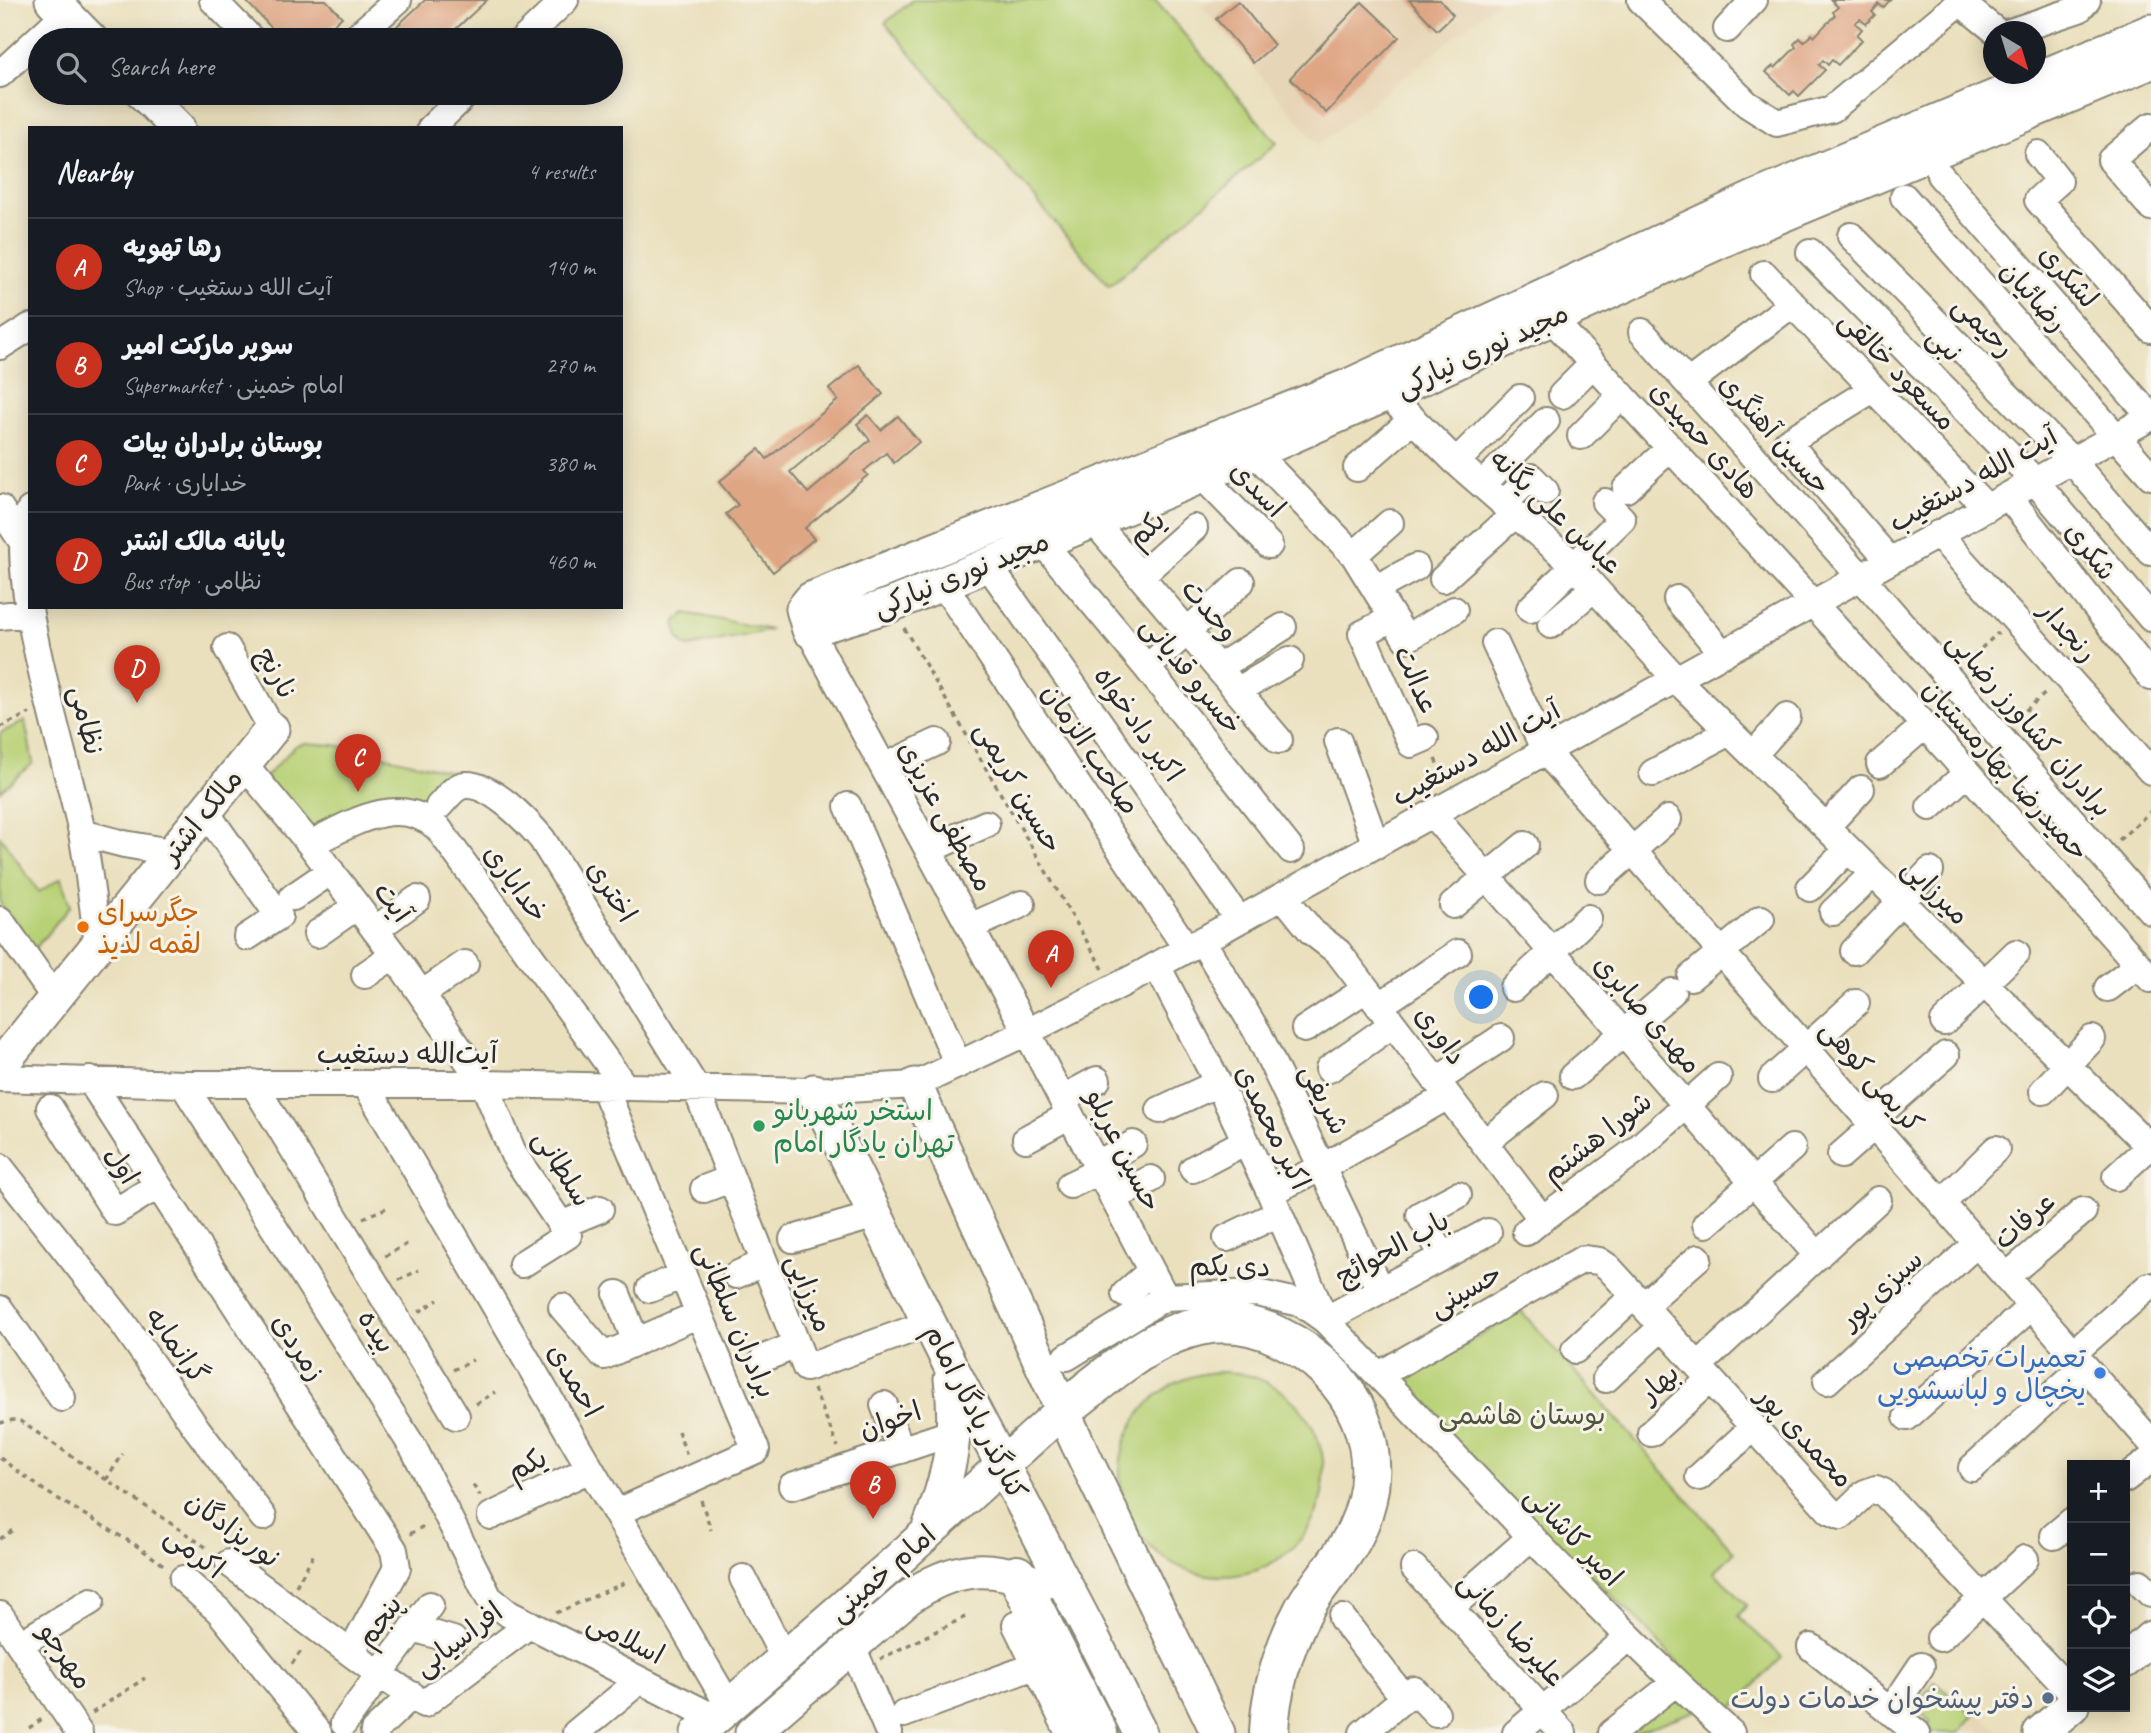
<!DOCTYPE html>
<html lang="en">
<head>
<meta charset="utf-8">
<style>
	body { margin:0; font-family:Caveat,"Playpen Sans Arabic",sans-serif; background:#20242c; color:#f1f3f6 }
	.controls { position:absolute; right:21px; bottom:21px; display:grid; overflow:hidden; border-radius:0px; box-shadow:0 4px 18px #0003 }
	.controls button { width:63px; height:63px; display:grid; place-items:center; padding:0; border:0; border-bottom:2px solid #363941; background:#171b24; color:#f1f3f6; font:35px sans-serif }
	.compass { position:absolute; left:1983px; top:21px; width:63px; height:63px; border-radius:50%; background:#171b24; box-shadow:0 4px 18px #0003; rotate:142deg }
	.you { position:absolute; left:1482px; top:998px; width:24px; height:24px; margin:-18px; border:5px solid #fff; border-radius:50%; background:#1a73e8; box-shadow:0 0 0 10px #1a73e833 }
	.badge { display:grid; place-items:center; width:46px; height:46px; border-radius:50%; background:#c8321e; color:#fff; font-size:23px; font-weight:700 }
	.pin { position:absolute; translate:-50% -58px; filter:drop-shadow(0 2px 4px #0008) }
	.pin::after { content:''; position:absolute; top:37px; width:24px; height:21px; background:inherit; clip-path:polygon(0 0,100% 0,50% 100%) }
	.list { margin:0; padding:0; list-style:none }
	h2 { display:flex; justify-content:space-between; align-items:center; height:91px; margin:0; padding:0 28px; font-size:30px }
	h2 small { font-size:23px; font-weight:400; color:#9ea1a6 }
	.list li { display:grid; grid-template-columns:46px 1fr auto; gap:21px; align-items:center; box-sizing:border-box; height:98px; padding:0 28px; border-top:2px solid #363941 }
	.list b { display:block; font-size:26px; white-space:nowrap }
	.list p { margin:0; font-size:23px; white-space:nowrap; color:#9ea1a6 }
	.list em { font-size:23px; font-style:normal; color:#9ea1a6 }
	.icon { flex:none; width:38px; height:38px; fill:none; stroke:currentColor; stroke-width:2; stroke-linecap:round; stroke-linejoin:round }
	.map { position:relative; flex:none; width:2151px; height:1733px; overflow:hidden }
	.search { position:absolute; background:#171b24; box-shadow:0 4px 18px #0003; left:28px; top:28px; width:595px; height:77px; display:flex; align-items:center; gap:18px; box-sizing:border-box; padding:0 24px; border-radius:38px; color:#9ea1a6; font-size:26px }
	.panel { position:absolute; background:#171b24; box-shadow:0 4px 18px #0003; left:28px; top:126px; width:595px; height:483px; border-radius:0px }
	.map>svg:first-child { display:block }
	.built { fill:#e7d5b7 }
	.green { fill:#b8d176; stroke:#727e50; stroke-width:2 }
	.building { fill:#dfa684 }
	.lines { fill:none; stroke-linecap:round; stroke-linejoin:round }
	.minor-casing { stroke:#8a8674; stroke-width:30 }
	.major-casing { stroke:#8a8674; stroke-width:37 }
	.highway-casing { stroke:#8a8674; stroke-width:42 }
	.path { stroke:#8a8674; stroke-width:3.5; stroke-dasharray:5 5; stroke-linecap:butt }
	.minor { stroke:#fff; stroke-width:26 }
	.major { stroke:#fff; stroke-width:33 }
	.highway { stroke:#fff; stroke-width:38 }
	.food-dot { fill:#e8710a; stroke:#f7f3e8; stroke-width:2.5 }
	.leisure-dot { fill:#2e9e5b; stroke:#f7f3e8; stroke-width:2.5 }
	.shop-dot { fill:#3f7fe0; stroke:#f7f3e8; stroke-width:2.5 }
	.service-dot { fill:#5c6f8a; stroke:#f7f3e8; stroke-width:2.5 }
	.labels { text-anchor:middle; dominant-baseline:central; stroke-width:6; stroke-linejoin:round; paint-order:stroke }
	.street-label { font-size:28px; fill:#2b2b2b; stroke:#f7f3e8 }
	.food-label { font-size:28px; fill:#c56008; stroke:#f7f3e8; text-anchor:start }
	.leisure-label { font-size:28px; fill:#27864d; stroke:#f7f3e8; text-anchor:start }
	.shop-label { font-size:28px; fill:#366cbe; stroke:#f7f3e8; text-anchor:end }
	.park-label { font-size:28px; fill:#4e543e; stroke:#f7f3e8 }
	.service-label { font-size:28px; fill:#4e5e75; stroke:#f7f3e8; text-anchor:end }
</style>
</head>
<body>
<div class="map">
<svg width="2151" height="1733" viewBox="0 0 2151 1733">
	<rect width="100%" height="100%" fill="#f7f3e8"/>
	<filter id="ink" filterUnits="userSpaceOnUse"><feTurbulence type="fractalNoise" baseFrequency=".0143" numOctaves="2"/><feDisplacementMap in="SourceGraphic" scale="14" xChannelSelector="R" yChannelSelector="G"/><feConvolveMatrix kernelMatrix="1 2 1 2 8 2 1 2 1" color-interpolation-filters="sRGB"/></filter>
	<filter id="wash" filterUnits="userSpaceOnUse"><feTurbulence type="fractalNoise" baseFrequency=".00686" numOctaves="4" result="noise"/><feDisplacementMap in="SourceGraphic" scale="28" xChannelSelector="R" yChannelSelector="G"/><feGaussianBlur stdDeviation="1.57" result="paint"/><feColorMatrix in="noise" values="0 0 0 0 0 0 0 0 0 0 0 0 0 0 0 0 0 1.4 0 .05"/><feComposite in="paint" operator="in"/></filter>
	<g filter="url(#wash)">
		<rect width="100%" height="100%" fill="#eae0bd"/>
		<path class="built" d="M1210,0H1500L1319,145L1202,7Z
			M1933,1677L2002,1733H1926L1902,1713Z"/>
		<path class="green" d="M913,0H1155L1277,143L1109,286L885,23Z
			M686,613L771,630L688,647C677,642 675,632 676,621Z
			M25,721L33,763L0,791V733Z
			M304,743L335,745L457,773L425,810L374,801L334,815L317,830L310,828L264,778L295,746Z
			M0,836L39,892L61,878L70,906L34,950L0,903Z
			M1521,1311L1734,1552L1714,1572L1747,1605L1738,1616L1782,1657L1726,1715L1634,1616L1511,1503L1401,1384Z
			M1120 1474a102 102 0 1 1 204 0a102 102 0 1 1-204 0Z
			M1935,1682L1973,1715L1958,1733H1933L1926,1728L1931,1722L1914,1706Z
			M1676,1689L1697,1710L1635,1733H1622Z"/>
		<g id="blocks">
			<path class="building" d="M245,0H326L342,17L317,40H283Z
				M425,0H487L444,40H382Z
				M1409,0H1440L1453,15L1437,30Z
				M1831,0H1890L1883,8L1879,4L1872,12L1875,15L1866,24L1860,19L1855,23L1862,29L1857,35L1862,40L1838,65L1832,60L1828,65L1823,60L1819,65L1825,70L1799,96L1794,91L1790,95L1766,72L1773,66L1775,68L1796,47L1794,44L1800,38L1804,42L1812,34L1814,37L1835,15L1833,12L1838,7Z
				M1238,1L1274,45L1253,63L1216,19Z
				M1362,2L1399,37L1326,113L1290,78Z
				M859,365L883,394L790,472L808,493L870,440L857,424L868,415L881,430L898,416L919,442L894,463L886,453L864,471L868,475L805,528L814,539L773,572L726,514L738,505L719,482L759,449L767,459L838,400L829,389Z"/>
		</g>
	</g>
	<g filter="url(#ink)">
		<use href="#blocks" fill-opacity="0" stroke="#8a8674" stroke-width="2"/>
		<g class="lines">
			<defs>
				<path id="minor" d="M213,0L252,40
					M1641,0L1747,104L1777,123L1832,109L1960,2L1997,32
					M1727,29L1754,0
					M2010,32L2079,9L2087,0
					M353,40L398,0
					M523,40L565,0
					M0,74L65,14
					M2151,126L2111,160L2151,207
					M431,128L467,93
					M2038,154L2059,181L2038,200L2151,329
					M1940,175L2151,417
					M1904,197L2151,476
					M1851,236L2072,461L2151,552
					M1810,252L2035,481L2151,618
					M1764,274L1987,508
					M1551,318L1941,743L2151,979
					M1642,332L1861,577L2151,911
					M0,346L30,327
					M1688,383L1792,304
					M1873,389L1787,442L1890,561
					M1387,394L1456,462L1574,565L1676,679L2151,1148
					M1562,395L1593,364
					M1581,436L1622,395
					M1254,452L1354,555L1406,639L1454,610
					M1456,462L1520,398
					M1357,468L1413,419
					M1202,476L1269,545
					M1483,484L1546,421
					M1626,489L1670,448
					M2008,496L2151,677
					M1503,504L1531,477L1545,491
					M0,508L22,541
					M30,510C1,559 70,771 82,833C89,870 93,907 98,944
					M1093,520L1279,740
					M1938,534L2151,771
					M1042,542L1147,668L1291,850
					M1354,555L1390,523
					M988,565L1239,920
					M1140,576L1194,528
					M1443,579L1515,514
					M943,584L1187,949
					M1375,589L1416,567
					M1677,599L1723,654
					M1530,609L1622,519L1605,502
					M0,616L29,613
					M1393,618L1362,634L1411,744L1425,738
					M1551,625L1594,588
					M809,630L1027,1032L1165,1297
					M1495,643L1545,751L2151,1442
					M227,648L272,729
					M1147,668L1241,582
					M1218,668L1283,627
					M1237,691L1290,660
					M1338,741L1376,845
					M1753,755L1787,717
					M244,764L310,844L394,955L484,1084L514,1155L568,1235L522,1264
					M1880,764L1924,726
					M884,767L937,742
					M1653,773L1729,732
					M439,806C446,799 454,786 465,785C491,783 527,821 542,839L696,1088L806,1368L930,1323
					M848,806L958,1065
					M1930,807L1967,773
					M205,811L279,916L247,937
					M1432,814L1818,1256
					M1826,827L1861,789
					M82,833L124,844L171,852
					M310,844C349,825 398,792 438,828L625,1087
					M928,850L986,824
					M1599,880L1668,819
					M1810,888L1848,849
					M1283,896L1312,932L1338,952L1542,1219L1526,1232
					M293,897L331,871
					M1453,905L1525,845
					M1833,912L1873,874
					M0,920L55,998
					M970,927L1022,904
					M375,930L417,899
					M317,934L357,906
					M1202,941L1258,1033L1380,1290
					M1854,951L1930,871
					M1157,966L1218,1083L1270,1192L1325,1320L1488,1232
					M365,975L394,955
					M1691,977L1761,919
					M1513,988L1588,918
					M2108,988L2138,965
					M422,994L465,964
					M1379,1006L1458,953
					M1944,1022L2016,953
					M1305,1029L1366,989
					M1329,1069L1393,1024
					M1573,1076L1672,992
					M0,1078L183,1084H484L814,1091L915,1085L1027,1032L1145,972L2151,417
					M1772,1079L1856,1003
					M90,1080L394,1550L397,1568L351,1653
					M1436,1081L1501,1038
					M253,1083L456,1416
					M183,1084L414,1449L489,1598L509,1614L715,1718
					M366,1085L729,1706
					M604,1087L756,1450L629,1507
					M2043,1091L2092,1039
					M1062,1099L1097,1080
					M50,1108L115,1212L157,1186
					M1160,1110L1218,1083
					M1870,1122L1946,1055
					M1026,1139L1070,1115
					M1484,1143L1545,1095
					M1841,1155L1874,1126
					M1096,1165L1133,1144
					M0,1167L120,1319L197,1429L263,1517
					M1193,1169L1246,1141
					M2116,1177L2151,1145
					M1070,1185L1099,1171
					M704,1189L730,1179
					M1270,1192L1323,1167L1448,1096
					M1113,1198L1151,1179
					M1942,1203L1996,1149
					M1545,1217L1636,1150L1718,1077
					M1706,1224L1792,1148
					M561,1225L600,1209
					M1227,1238L1279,1213
					M793,1239L876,1215
					M1443,1256L1420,1215L1458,1195
					M736,1275L764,1263
					M2006,1277L2083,1211
					M650,1289L683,1275
					M617,1294L636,1342
					M1125,1294L1151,1271
					M1643,1306L1698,1258
					M562,1307L604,1356L699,1314
					M0,1309L62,1398
					M1575,1350L1634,1296
					M2073,1353L2149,1286
					M1067,1357L1165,1297L1257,1293L1301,1303L1325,1320C1460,1458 1587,1604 1731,1733
					M764,1358L797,1345
					M1698,1366L1878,1200
					M1379,1375L1583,1259L1599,1261L1608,1267L1830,1511L1841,1516L1865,1493L1876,1489L1883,1492L2072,1693
					M1606,1379L1662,1327
					M1827,1381L1977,1243
					M884,1405L901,1450
					M1907,1417L2032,1306
					M1651,1433L1710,1379
					M1972,1468L2084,1366
					M1699,1477L1754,1427
					M2125,1479L2151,1459
					M792,1486L954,1432
					M491,1516L590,1469
					M2054,1536L2072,1521
					M229,1563L379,1674L424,1704L530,1624
					M1414,1568L1563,1733
					M743,1578L784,1658
					M183,1579L219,1611L318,1733
					M2140,1583L2151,1594
					M1450,1608L1530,1538
					M0,1615L79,1733
					M1342,1618L1405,1699
					M1016,1625L1069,1733
					M413,1628L453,1640
					M1940,1638L2025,1559
					M20,1644L91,1601
					M852,1646L889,1733
					M1811,1647L1917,1733
					M1890,1712L1921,1666
					M904,1714L1035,1666
					M344,1723L430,1605
					M376,1733L374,1731L412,1695
					M576,1733L634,1685
					M1363,1733L1414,1690L1436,1713
					M1516,1733L1629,1637
					M1612,1733L1675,1683"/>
				<path id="major" d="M52,0L91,40
					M2151,31L1754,198L1350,385L811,599L803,609L809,630L891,605L1202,476L1387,394L1732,236L2151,62
					M143,93L178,128
					M0,1066L272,729
					M915,1085L1077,1442L1218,1733
					M814,1091L949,1363L1089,1630L1140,1733
					M929,1528C949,1476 959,1435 951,1379
					M2125,1661L2151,1638
					M698,1733L892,1565L1063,1410
					M752,1733L908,1598C953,1566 990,1563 1040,1585
					M2040,1733L2072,1706"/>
				<path id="highway" d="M1063,1410C1126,1361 1194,1294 1280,1337C1355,1373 1393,1453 1356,1531C1343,1560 1317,1583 1303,1611C1284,1646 1270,1693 1269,1733
					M1017,1575L1098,1733"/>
			</defs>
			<use href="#minor" class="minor-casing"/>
			<use href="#major" class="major-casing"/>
			<use href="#highway" class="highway-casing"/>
			<path class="path" d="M904,628L1103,969
				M1974,655L1998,633
				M2018,717L2048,691
				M0,727L30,713
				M1435,759L1445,780
				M2119,840L2151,811
				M363,1218L386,1208
				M385,1256L407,1244
				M399,1280L419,1270
				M419,1312L438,1300
				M453,1370L473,1360
				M814,1389L838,1447
				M476,1404L495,1392
				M0,1423L13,1420L20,1421L210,1550
				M678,1431L687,1456
				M0,1458L45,1491L137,1546L165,1566
				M106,1480L123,1454
				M473,1485L480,1496
				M701,1500L711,1530
				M410,1534L427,1524
				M0,1539L13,1530
				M296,1586L314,1554
				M556,1613L629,1581
				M880,1659L969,1615
				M292,1664L303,1648
				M92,1713L145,1678
				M29,1728L42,1719"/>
			<use href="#minor" class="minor"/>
			<use href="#major" class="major"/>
			<use href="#highway" class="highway"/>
		</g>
	</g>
	<circle class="food-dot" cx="83" cy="927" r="7"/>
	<circle class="leisure-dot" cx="759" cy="1126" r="7"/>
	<circle class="shop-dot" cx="2100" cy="1373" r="7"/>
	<circle class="service-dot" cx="2048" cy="1698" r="7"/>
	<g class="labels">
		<g class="street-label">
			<text transform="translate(2069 276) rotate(49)">لشکری</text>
			<text transform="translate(2034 296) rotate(48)">رضائیان</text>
			<text transform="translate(1984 326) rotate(45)">رحیمی</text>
			<text transform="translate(1945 344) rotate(45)">نبی</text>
			<text transform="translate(1482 350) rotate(-25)">مجید نوری نیارکی</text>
			<text transform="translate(1898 370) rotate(46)">مسعود خالقی</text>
			<text transform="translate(1775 434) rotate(48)">حسین آهنگری</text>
			<text transform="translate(1705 440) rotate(48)">هادی حمیدی</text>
			<text transform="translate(1973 479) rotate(-29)">آیت الله دستغیب</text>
			<text transform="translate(1258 489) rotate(46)">اسدی</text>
			<text transform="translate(1556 511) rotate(43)">عباس علی یگانه</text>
			<text transform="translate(1146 529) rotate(-42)">یکم</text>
			<text transform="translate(2091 551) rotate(52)">شکری</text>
			<text transform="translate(961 574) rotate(-22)">مجید نوری نیارکی</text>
			<text transform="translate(1210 610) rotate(50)">وحدت</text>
			<text transform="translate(2068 631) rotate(48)">رنجدار</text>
			<text transform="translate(277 673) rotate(61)">نارنج</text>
			<text transform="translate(1192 675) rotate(51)">خسرو قدیانی</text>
			<text transform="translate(1417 680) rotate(66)">عدالت</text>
			<text transform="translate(87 720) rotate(77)">نظامی</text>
			<text transform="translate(1139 724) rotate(55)">اکبر دادخواه</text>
			<text transform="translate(2030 724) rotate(49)">برادران کشاورز رضایی</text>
			<text transform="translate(1091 749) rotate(56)">صاحب الزمان</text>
			<text transform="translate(1476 753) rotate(-29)">آیت الله دستغیب</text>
			<text transform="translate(2006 770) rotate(48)">حمیدرضا بهارمستیان</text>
			<text transform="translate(1019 787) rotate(60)">حسین کریمی</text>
			<text transform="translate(201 816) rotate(-51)">مالک اشتر</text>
			<text transform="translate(946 816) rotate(61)">مصطفی عزیزی</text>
			<text transform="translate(516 883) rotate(54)">خدایاری</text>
			<text transform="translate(612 891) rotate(58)">اختری</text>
			<text transform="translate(1936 891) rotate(45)">میرزایی</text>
			<text transform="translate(393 902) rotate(53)">آیت</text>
			<text transform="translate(1648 1014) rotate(49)">مهدی صابری</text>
			<text transform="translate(1441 1035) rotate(53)">داوری</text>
			<text x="407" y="1053">آیت‌الله دستغیب</text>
			<text transform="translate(1872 1076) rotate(49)">کریمی کوهی</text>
			<text transform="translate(1325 1099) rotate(64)">شریفی</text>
			<text transform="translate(1273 1127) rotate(64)">اکبر محمدی</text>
			<text transform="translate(1597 1137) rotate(-38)">شورا هشتم</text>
			<text transform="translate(1124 1150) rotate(63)">حسین عربلو</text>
			<text transform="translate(122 1165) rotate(58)">اول</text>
			<text transform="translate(563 1168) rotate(58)">سلطانی</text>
			<text transform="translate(2024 1220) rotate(-41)">عرفات</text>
			<text transform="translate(1392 1248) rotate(-29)">باب الحوائج</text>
			<text transform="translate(1230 1266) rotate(1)">دی یکم</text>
			<text transform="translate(1881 1289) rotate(-43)">سبزی پور</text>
			<text transform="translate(1465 1290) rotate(-30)">حسینی</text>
			<text transform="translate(810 1293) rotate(68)">میرزایی</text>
			<text transform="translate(736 1320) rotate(67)">برادران سلطانی</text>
			<text transform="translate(377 1331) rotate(58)">بیده</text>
			<text transform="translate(177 1345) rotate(55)">گرانمایه</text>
			<text transform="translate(299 1347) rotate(57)">زمردی</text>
			<text transform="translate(575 1380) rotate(60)">احمدی</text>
			<text transform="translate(1659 1383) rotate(-42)">بهار</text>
			<text transform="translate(976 1412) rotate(63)">کنارگذر یادگار امام</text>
			<text transform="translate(890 1420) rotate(-19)">اخوان</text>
			<text transform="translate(1805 1437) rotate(47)">محمدی پور</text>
			<text transform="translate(527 1464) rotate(-26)">یکم</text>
			<text transform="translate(233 1529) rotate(36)">نوریزادگان</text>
			<text transform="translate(1574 1536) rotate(46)">امیر کاشانی</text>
			<text transform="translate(195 1552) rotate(38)">اکرمی</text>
			<text transform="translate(882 1573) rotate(-41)">امام خمینی</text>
			<text transform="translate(379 1621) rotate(-54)">پنجم</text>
			<text transform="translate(1512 1629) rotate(48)">علیرضا زمانی</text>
			<text transform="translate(626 1638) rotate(27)">اسلامی</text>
			<text transform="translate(458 1639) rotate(-37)">افراسیابی</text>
			<text transform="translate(66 1656) rotate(56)">مهرجو</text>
		</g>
		<g class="food-label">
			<text x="97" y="911">جگرسرای<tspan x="97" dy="32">لقمه لذیذ</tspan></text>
		</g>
		<g class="leisure-label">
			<text x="773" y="1110">استخر شهربانو<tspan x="773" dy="32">تهران یادگار امام</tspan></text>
		</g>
		<g class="shop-label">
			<text x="2086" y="1357">تعمیرات تخصصی<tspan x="2086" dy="32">یخچال و لباسشویی</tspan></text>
		</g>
		<g class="park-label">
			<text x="1522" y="1414">بوستان هاشمی</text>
		</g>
		<g class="service-label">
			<text x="2034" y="1698">دفتر پیشخوان خدمات دولت</text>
		</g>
	</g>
</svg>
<div class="controls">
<button>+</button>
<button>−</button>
<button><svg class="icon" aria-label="locate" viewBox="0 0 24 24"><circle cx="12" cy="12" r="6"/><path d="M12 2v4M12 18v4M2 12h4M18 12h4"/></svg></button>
<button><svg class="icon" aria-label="layers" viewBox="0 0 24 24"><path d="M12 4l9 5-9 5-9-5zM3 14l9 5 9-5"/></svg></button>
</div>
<svg class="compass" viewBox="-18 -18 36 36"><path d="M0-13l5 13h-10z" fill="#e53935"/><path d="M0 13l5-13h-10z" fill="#9ea1a6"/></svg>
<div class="you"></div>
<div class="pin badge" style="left:1051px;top:988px">A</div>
<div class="pin badge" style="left:873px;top:1519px">B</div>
<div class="pin badge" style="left:358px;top:792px">C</div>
<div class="pin badge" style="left:137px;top:703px">D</div>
<div class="search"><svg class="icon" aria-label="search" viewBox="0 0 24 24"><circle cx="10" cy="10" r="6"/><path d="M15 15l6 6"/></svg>Search here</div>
<section class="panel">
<h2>Nearby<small>4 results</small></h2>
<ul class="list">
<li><span class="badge">A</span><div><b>رها تهویه</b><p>Shop · آیت الله دستغیب</p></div><em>140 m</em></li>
<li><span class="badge">B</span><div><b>سوپر مارکت امیر</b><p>Supermarket · امام خمینی</p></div><em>270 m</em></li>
<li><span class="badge">C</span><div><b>بوستان برادران بیات</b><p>Park · خدایاری</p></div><em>380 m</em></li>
<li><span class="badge">D</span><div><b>پایانه مالک اشتر</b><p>Bus stop · نظامی</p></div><em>460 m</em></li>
</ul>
</section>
</div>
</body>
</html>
